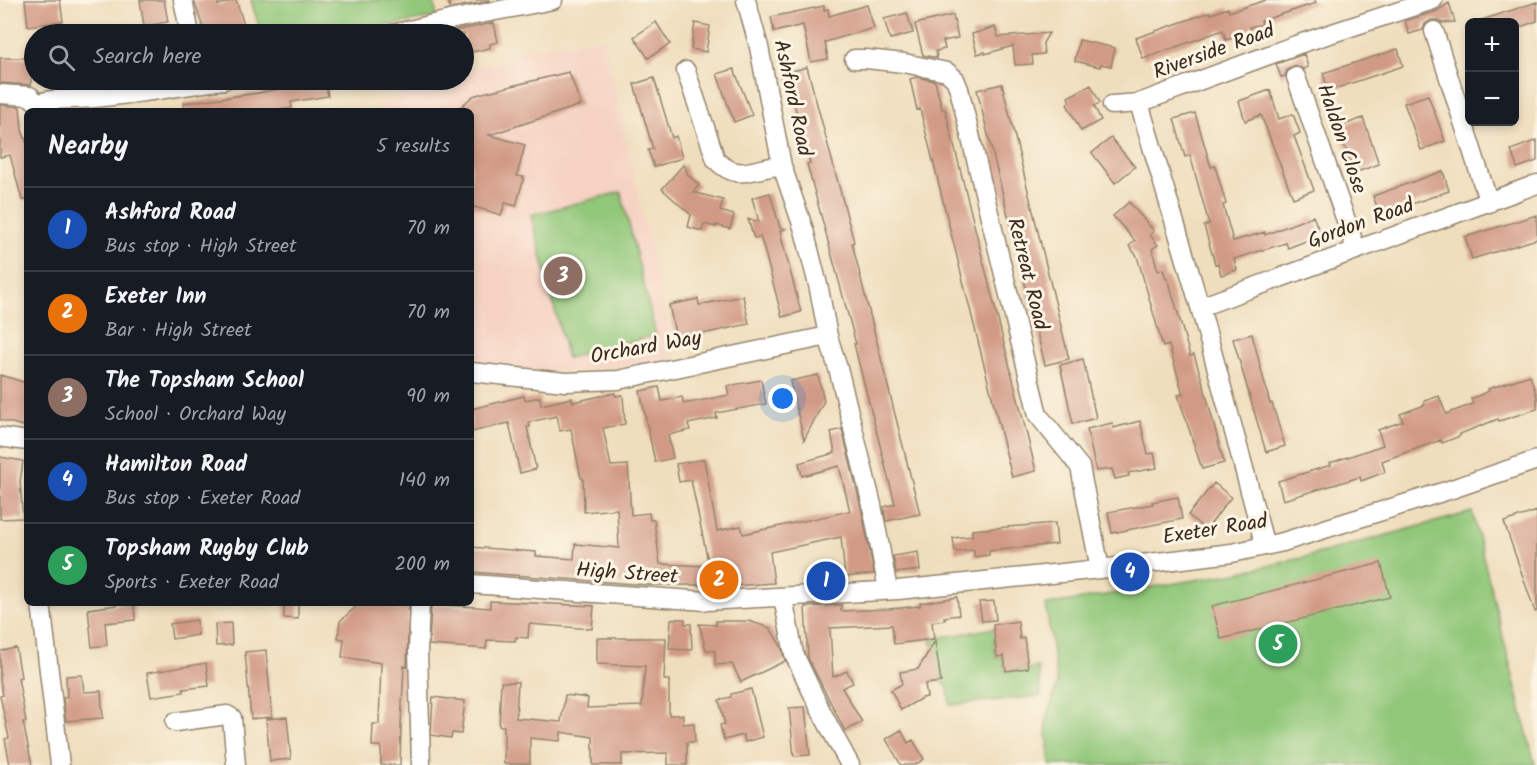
<!DOCTYPE html>
<html lang="en">
<head>
<meta charset="utf-8">
<style>
	body { margin:0; font-family:Kalam,sans-serif; background:#20242c; color:#f1f3f6 }
	.controls { position:absolute; right:18px; top:18px; display:grid; overflow:hidden; border-radius:9px; box-shadow:0 3px 9px #0003 }
	.controls button { width:54px; height:54px; display:grid; place-items:center; padding:0; border:0; border-bottom:2px solid #363941; background:#171b24; color:#f1f3f6; font:30px sans-serif }
	.you { position:absolute; left:783px; top:399px; width:21px; height:21px; margin:-15px; border:4px solid #fff; border-radius:50%; background:#1a73e8; box-shadow:0 0 0 9px #1a73e833 }
	.badge { display:grid; place-items:center; width:39px; height:39px; border-radius:50%; background:#db2777; color:#fff; font-size:20px; font-weight:700 }
	.pin { position:absolute; translate:-50% -50%; border:3px solid #fff; box-shadow:0 2px 6px #0006 }
	.list { margin:0; padding:0; list-style:none }
	h2 { display:flex; justify-content:space-between; align-items:center; height:78px; margin:0; padding:0 24px; font-size:26px }
	h2 small { font-size:20px; font-weight:400; color:#9ea1a6 }
	.list li { display:grid; grid-template-columns:39px 1fr auto; gap:18px; align-items:center; box-sizing:border-box; height:84px; padding:0 24px; border-top:2px solid #363941 }
	.list b { display:block; font-size:22px; white-space:nowrap }
	.list p { margin:0; font-size:20px; white-space:nowrap; color:#9ea1a6 }
	.list em { font-size:20px; font-style:normal; color:#9ea1a6 }
	.icon { flex:none; width:33px; height:33px; fill:none; stroke:currentColor; stroke-width:2; stroke-linecap:round; stroke-linejoin:round }
	.map { position:relative; flex:none; width:1537px; height:765px; overflow:hidden }
	.search { position:absolute; background:#171b24; box-shadow:0 3px 9px #0003; left:24px; top:24px; width:450px; height:66px; display:flex; align-items:center; gap:15px; box-sizing:border-box; padding:0 21px; border-radius:33px; color:#9ea1a6; font-size:22px }
	.panel { position:absolute; background:#171b24; box-shadow:0 3px 9px #0003; left:24px; top:108px; width:450px; height:498px; border-radius:9px }
	.map>svg:first-child { display:block }
	.built { fill:#f5d2c2 }
	.green { fill:#91c779; stroke:#66784c; stroke-width:1.5 }
	.building { fill:#d19a85 }
	.lines { fill:none; stroke-linecap:round; stroke-linejoin:round }
	.minor-casing { stroke:#95846e; stroke-width:21 }
	.minor { stroke:#fff; stroke-width:18 }
	.labels { text-anchor:middle; dominant-baseline:central; stroke-width:6; stroke-linejoin:round; paint-order:stroke }
	.street-label { font-size:21px; fill:#3b2a1e; stroke:#fcf5e5 }
</style>
</head>
<body>
<div class="map">
<svg width="1537" height="765" viewBox="0 0 1537 765">
	<rect width="100%" height="100%" fill="#fcf5e5"/>
	<filter id="ink" filterUnits="userSpaceOnUse"><feTurbulence type="fractalNoise" baseFrequency=".0167" numOctaves="2"/><feDisplacementMap in="SourceGraphic" scale="12" xChannelSelector="R" yChannelSelector="G"/><feConvolveMatrix kernelMatrix="1 2 1 2 8 2 1 2 1" color-interpolation-filters="sRGB"/></filter>
	<filter id="wash" filterUnits="userSpaceOnUse"><feTurbulence type="fractalNoise" baseFrequency=".008" numOctaves="4" result="noise"/><feDisplacementMap in="SourceGraphic" scale="24" xChannelSelector="R" yChannelSelector="G"/><feGaussianBlur stdDeviation="1.35" result="paint"/><feColorMatrix in="noise" values="0 0 0 0 0 0 0 0 0 0 0 0 0 0 0 0 0 1.4 0 .05"/><feComposite in="paint" operator="in"/></filter>
	<g filter="url(#wash)">
		<rect width="100%" height="100%" fill="#efdebd"/>
		<path class="built" d="M604,39L675,359L614,368L580,370L530,371L471,365V111H376L375,107L422,80H464V69L505,62L520,49Z"/>
		<path class="green" d="M251,0H433L437,17L387,26L353,34H261Z
			M621,192L656,335L567,358L531,215Z
			M1472,512L1535,765H1050L1046,724L1057,683L1046,605L1236,573L1302,558Z
			M1001,627L1003,638L994,640L996,658L1003,657L1005,672L1038,667L1041,696L950,705L948,687L941,682L931,639Z"/>
		<g id="blocks">
			<path class="building" d="M25,0H60L63,21L28,26Z
				M140,0H164L168,22L144,26Z
				M194,0H218V5L236,0L247,34H205Z
				M448,0H490V1L450,8Z
				M1266,0H1315L1316,3L1261,21L1262,24L1250,27L1251,32L1226,40L1223,30L1143,59L1136,38L1210,12L1211,14L1228,8L1229,12Z
				M1537,2V21L1515,29V22H1483L1482,20Z
				M1449,3L1455,22L1442,23L1437,20H1431L1425,24L1423,30L1409,34L1405,21L1437,11Z
				M867,5L874,28L825,42L828,59L811,62L803,25L774,32L771,17L824,6V10L828,9L829,16Z
				M907,13L913,33L890,39L884,19Z
				M953,15L958,38L943,41L945,49L936,51L937,58L923,55L915,24Z
				M656,22L670,44L648,58L634,37Z
				M494,23L498,42L490,44V48L464,54V34H455L454,31Z
				M695,23L710,26L706,52L691,49Z
				M995,27L998,37L1049,33L1043,43L1044,54L1032,55L1033,64L1015,65L1013,46L985,54V52L977,54L972,34Z
				M1079,40L1115,48L1111,66L1101,64L1100,67L1075,61Z
				M1398,49L1403,66L1328,91L1323,73Z
				M1304,54L1308,67L1304,69L1293,66L1287,70L1285,76L1281,77L1276,64Z
				M0,58H31V85L0,83Z
				M807,67L854,242L852,243L920,514L886,521L884,507L895,504L854,344H856L807,164L810,163L786,73Z
				M734,69L752,115L734,122L717,74Z
				M569,72L581,105L489,135L525,145L517,176L524,177L516,206L505,203L501,215L471,206V111H456L473,96L483,93Z
				M917,77L935,81L942,109H945L1036,471L1012,477L920,109L917,110L910,79Z
				M654,78L672,138L676,136L682,158L654,167L648,150L653,149L634,84Z
				M325,80L328,96L291,102L292,108L274,111H184V103L258,93Z
				M1002,84L1069,359L1045,365L977,90Z
				M1091,85L1100,103L1094,106L1101,120L1081,131L1067,104L1070,102L1068,97Z
				M1270,90L1279,119L1293,114L1300,133L1294,136L1314,190L1293,198L1261,115L1245,121L1239,101Z
				M1428,95L1445,141L1421,150L1404,103Z
				M0,105L20,107L22,130L27,144V200H22L10,155L0,157Z
				M1195,113L1211,167L1215,166L1226,204L1223,205L1233,241L1265,232V235L1313,216L1321,235L1288,248L1286,243L1234,259L1237,270L1221,275L1218,263L1215,264L1204,226L1209,224L1190,155L1185,157L1174,119Z
				M1363,118L1379,164L1354,173L1338,127Z
				M1111,138L1135,167L1115,183L1092,153Z
				M1537,140V161L1517,168L1511,150Z
				M684,164L688,175L699,185L693,192L723,200L720,211L734,215L730,229L716,225V227L704,224L702,231L688,227L691,215L662,189Z
				M1443,171L1449,191L1380,215L1373,196Z
				M770,193L780,228L785,229L780,231L782,240L801,312L782,317L763,245L760,237L754,238L748,219L759,222L752,198Z
				M1129,202L1154,231L1150,235L1158,245L1152,249L1158,271L1163,269L1166,279L1168,278L1190,356L1194,355L1203,383L1224,463L1202,469L1178,395L1183,394L1169,345L1163,347L1137,256L1129,246L1135,241L1113,216Z
				M1537,215V239L1472,259L1465,237Z
				M743,296L749,324L702,334L703,336L677,342L669,305L698,299L699,305Z
				M1252,334L1270,404L1272,403L1285,446L1266,452L1233,339Z
				M1083,359L1096,418L1073,424L1060,365Z
				M0,375L27,383V427L0,420Z
				M818,375L824,401L804,440L790,381Z
				M1530,375L1537,397V409L1499,421L1498,419L1460,434V436L1442,443L1441,440L1382,461L1385,472L1361,481L1360,477L1283,500L1278,481L1331,465L1330,463L1383,445L1378,430L1403,421L1400,414L1425,405L1424,401L1439,396L1446,414L1473,404L1471,399L1489,391L1488,389Z
				M761,380L766,404L716,413L717,418L688,424L690,430L668,435L673,458L655,462L640,391L659,387L662,401L682,397L684,404L729,395L727,386Z
				M615,393V396L623,395L625,424L603,428L611,466L628,465L631,515L649,513L650,520H654L660,564L709,566L691,480L679,482L676,464L704,459L717,531L741,526L743,534L850,511L839,466L802,476L799,463L835,453L831,432L842,429L861,507L874,574L845,577L841,537L770,552L774,583L715,587V585H648L471,572V547L536,552V556L574,559L575,544L619,548L617,509L584,512L583,478H581L571,429L560,431L557,416L529,422L530,427H527L536,469L520,473L509,423L471,432V409L524,396L525,400L540,397L541,405L572,398L573,402Z
				M1140,421L1148,454L1154,453L1157,468L1128,473L1129,476L1115,479L1112,469L1096,471L1087,429L1112,423L1113,428Z
				M0,457L23,461L20,482L23,518L0,519Z
				M1214,483L1231,497L1206,530L1188,515Z
				M1178,497L1182,519L1112,533L1108,512L1153,504L1152,502Z
				M1537,511V611L1535,612L1504,522Z
				M1055,523L1057,544L989,551V555L974,557V550L955,552L953,538L972,536V530Z
				M918,552L920,570L896,573L893,556Z
				M1381,563L1390,597L1221,639L1212,606Z
				M957,597L959,615L944,617L945,620L932,622L934,639L894,644L892,625L830,628L833,677L847,671L853,683L842,688L862,722L845,731L808,658L805,607L841,605V611L889,609L920,606V603Z
				M490,601L594,606L592,629L529,624L528,638L516,637L515,641L487,640L486,649L429,645L431,604L490,608Z
				M994,601L996,620L982,621L979,602Z
				M117,603H134L135,620L105,623L107,645L92,647L88,609L117,605Z
				M284,603H298V619L284,618Z
				M360,603H409L407,667L404,666L401,725L400,765H381V746H372L373,724H379L381,663L342,657L344,639L338,638L340,621Z
				M671,619H685V624H691L692,650L669,649Z
				M197,620L198,635L172,639L170,624Z
				M716,621H749L770,628L781,646L785,661L741,682L732,664L715,665V651L706,650L699,624L716,625Z
				M1018,621L1020,639L1024,638L1028,668L1006,671L1004,656L997,657L993,625Z
				M231,623L232,645L216,646L215,624Z
				M597,638H666L664,680H669V715H683V724L694,723L695,742H687V765H668V753L622,754V765H593V737L561,732L560,741L530,738V764H504V726H499L501,682H518L516,718L561,722L565,695L588,698L587,708L642,706L645,666L597,664Z
				M935,641L941,682L925,684L927,697L922,698L901,710L891,690L902,684L900,672L918,669Z
				M16,648L21,677L18,678L26,722H23L32,765H10L5,739L9,738L0,696L3,695L0,680V651Z
				M266,650L272,717L251,719L245,652Z
				M206,663L209,686L183,689L184,692L151,697L147,673Z
				M82,675L84,692L101,691L103,718L66,721L63,698L67,697L66,676Z
				M751,689L763,737L745,742L743,735L724,740L720,725L725,724L719,700L731,697V694Z
				M433,697L465,701L461,734L452,733L451,738L431,735Z
				M805,707L810,755L794,756L789,708Z
				M287,717L291,759L270,761L266,719Z
				M901,730L908,743L913,740L924,759L915,765H901L886,739Z"/>
		</g>
	</g>
	<g filter="url(#ink)">
		<use href="#blocks" fill-opacity="0" stroke="#95846e" stroke-width="1.5"/>
		<g class="lines">
			<defs>
				<path id="minor" d="M183,0L190,34
					M746,0L759,47L782,166L804,230L819,289L828,336L839,372L872,505L888,590
					M1434,31L1489,203
					M393,34L454,19L553,0
					M854,59H866L904,63L947,72L955,79L959,89L1038,415L1080,467L1100,569
					M686,71L716,160C739,184 755,166 782,166
					M1296,77L1356,249
					M0,94L30,96L38,104
					M1139,103L1200,307L1265,546
					M38,104C52,97 77,100 94,98C137,94 181,86 224,80
					M1112,105L1139,103L1296,45L1433,0
					M1200,307L1537,184
					M471,372L565,382L618,380L828,336
					M0,437L27,441
					M471,584L706,601L898,590L1100,569L1232,553L1283,542L1449,490L1537,460
					M783,598L794,654L823,715L850,765
					M41,603L60,765
					M420,603L418,650L421,765
					M175,722L227,715L232,718L236,765"/>
			</defs>
			<use href="#minor" class="minor-casing"/>
			<use href="#minor" class="minor"/>
		</g>
	</g>
	<g class="labels">
		<g class="street-label">
			<text transform="translate(1214 52) rotate(-20)">Riverside Road</text>
			<text transform="translate(792 98) rotate(78)">Ashford Road</text>
			<text transform="translate(1341 139) rotate(71)">Haldon Close</text>
			<text transform="translate(1361 224) rotate(-20)">Gordon Road</text>
			<text transform="translate(1027 274) rotate(76)">Retreat Road</text>
			<text transform="translate(646 348) rotate(-10)">Orchard Way</text>
			<text transform="translate(1215 530) rotate(-9)">Exeter Road</text>
			<text transform="translate(627 574) rotate(4)">High Street</text>
		</g>
	</g>
</svg>
<div class="controls">
<button>+</button>
<button>−</button>
</div>
<div class="you"></div>
<div class="pin badge" style="left:826px;top:581px;background:#1a4fb4">1</div>
<div class="pin badge" style="left:719px;top:580px;background:#e8710a">2</div>
<div class="pin badge" style="left:563px;top:276px;background:#8d6e63">3</div>
<div class="pin badge" style="left:1130px;top:572px;background:#1a4fb4">4</div>
<div class="pin badge" style="left:1278px;top:644px;background:#2e9e5b">5</div>
<div class="search"><svg class="icon" aria-label="search" viewBox="0 0 24 24"><circle cx="10" cy="10" r="6"/><path d="M15 15l6 6"/></svg>Search here</div>
<section class="panel">
<h2>Nearby<small>5 results</small></h2>
<ul class="list">
<li><span class="badge" style="background:#1a4fb4">1</span><div><b>Ashford Road</b><p>Bus stop · High Street</p></div><em>70 m</em></li>
<li><span class="badge" style="background:#e8710a">2</span><div><b>Exeter Inn</b><p>Bar · High Street</p></div><em>70 m</em></li>
<li><span class="badge" style="background:#8d6e63">3</span><div><b>The Topsham School</b><p>School · Orchard Way</p></div><em>90 m</em></li>
<li><span class="badge" style="background:#1a4fb4">4</span><div><b>Hamilton Road</b><p>Bus stop · Exeter Road</p></div><em>140 m</em></li>
<li><span class="badge" style="background:#2e9e5b">5</span><div><b>Topsham Rugby Club</b><p>Sports · Exeter Road</p></div><em>200 m</em></li>
</ul>
</section>
</div>
</body>
</html>
